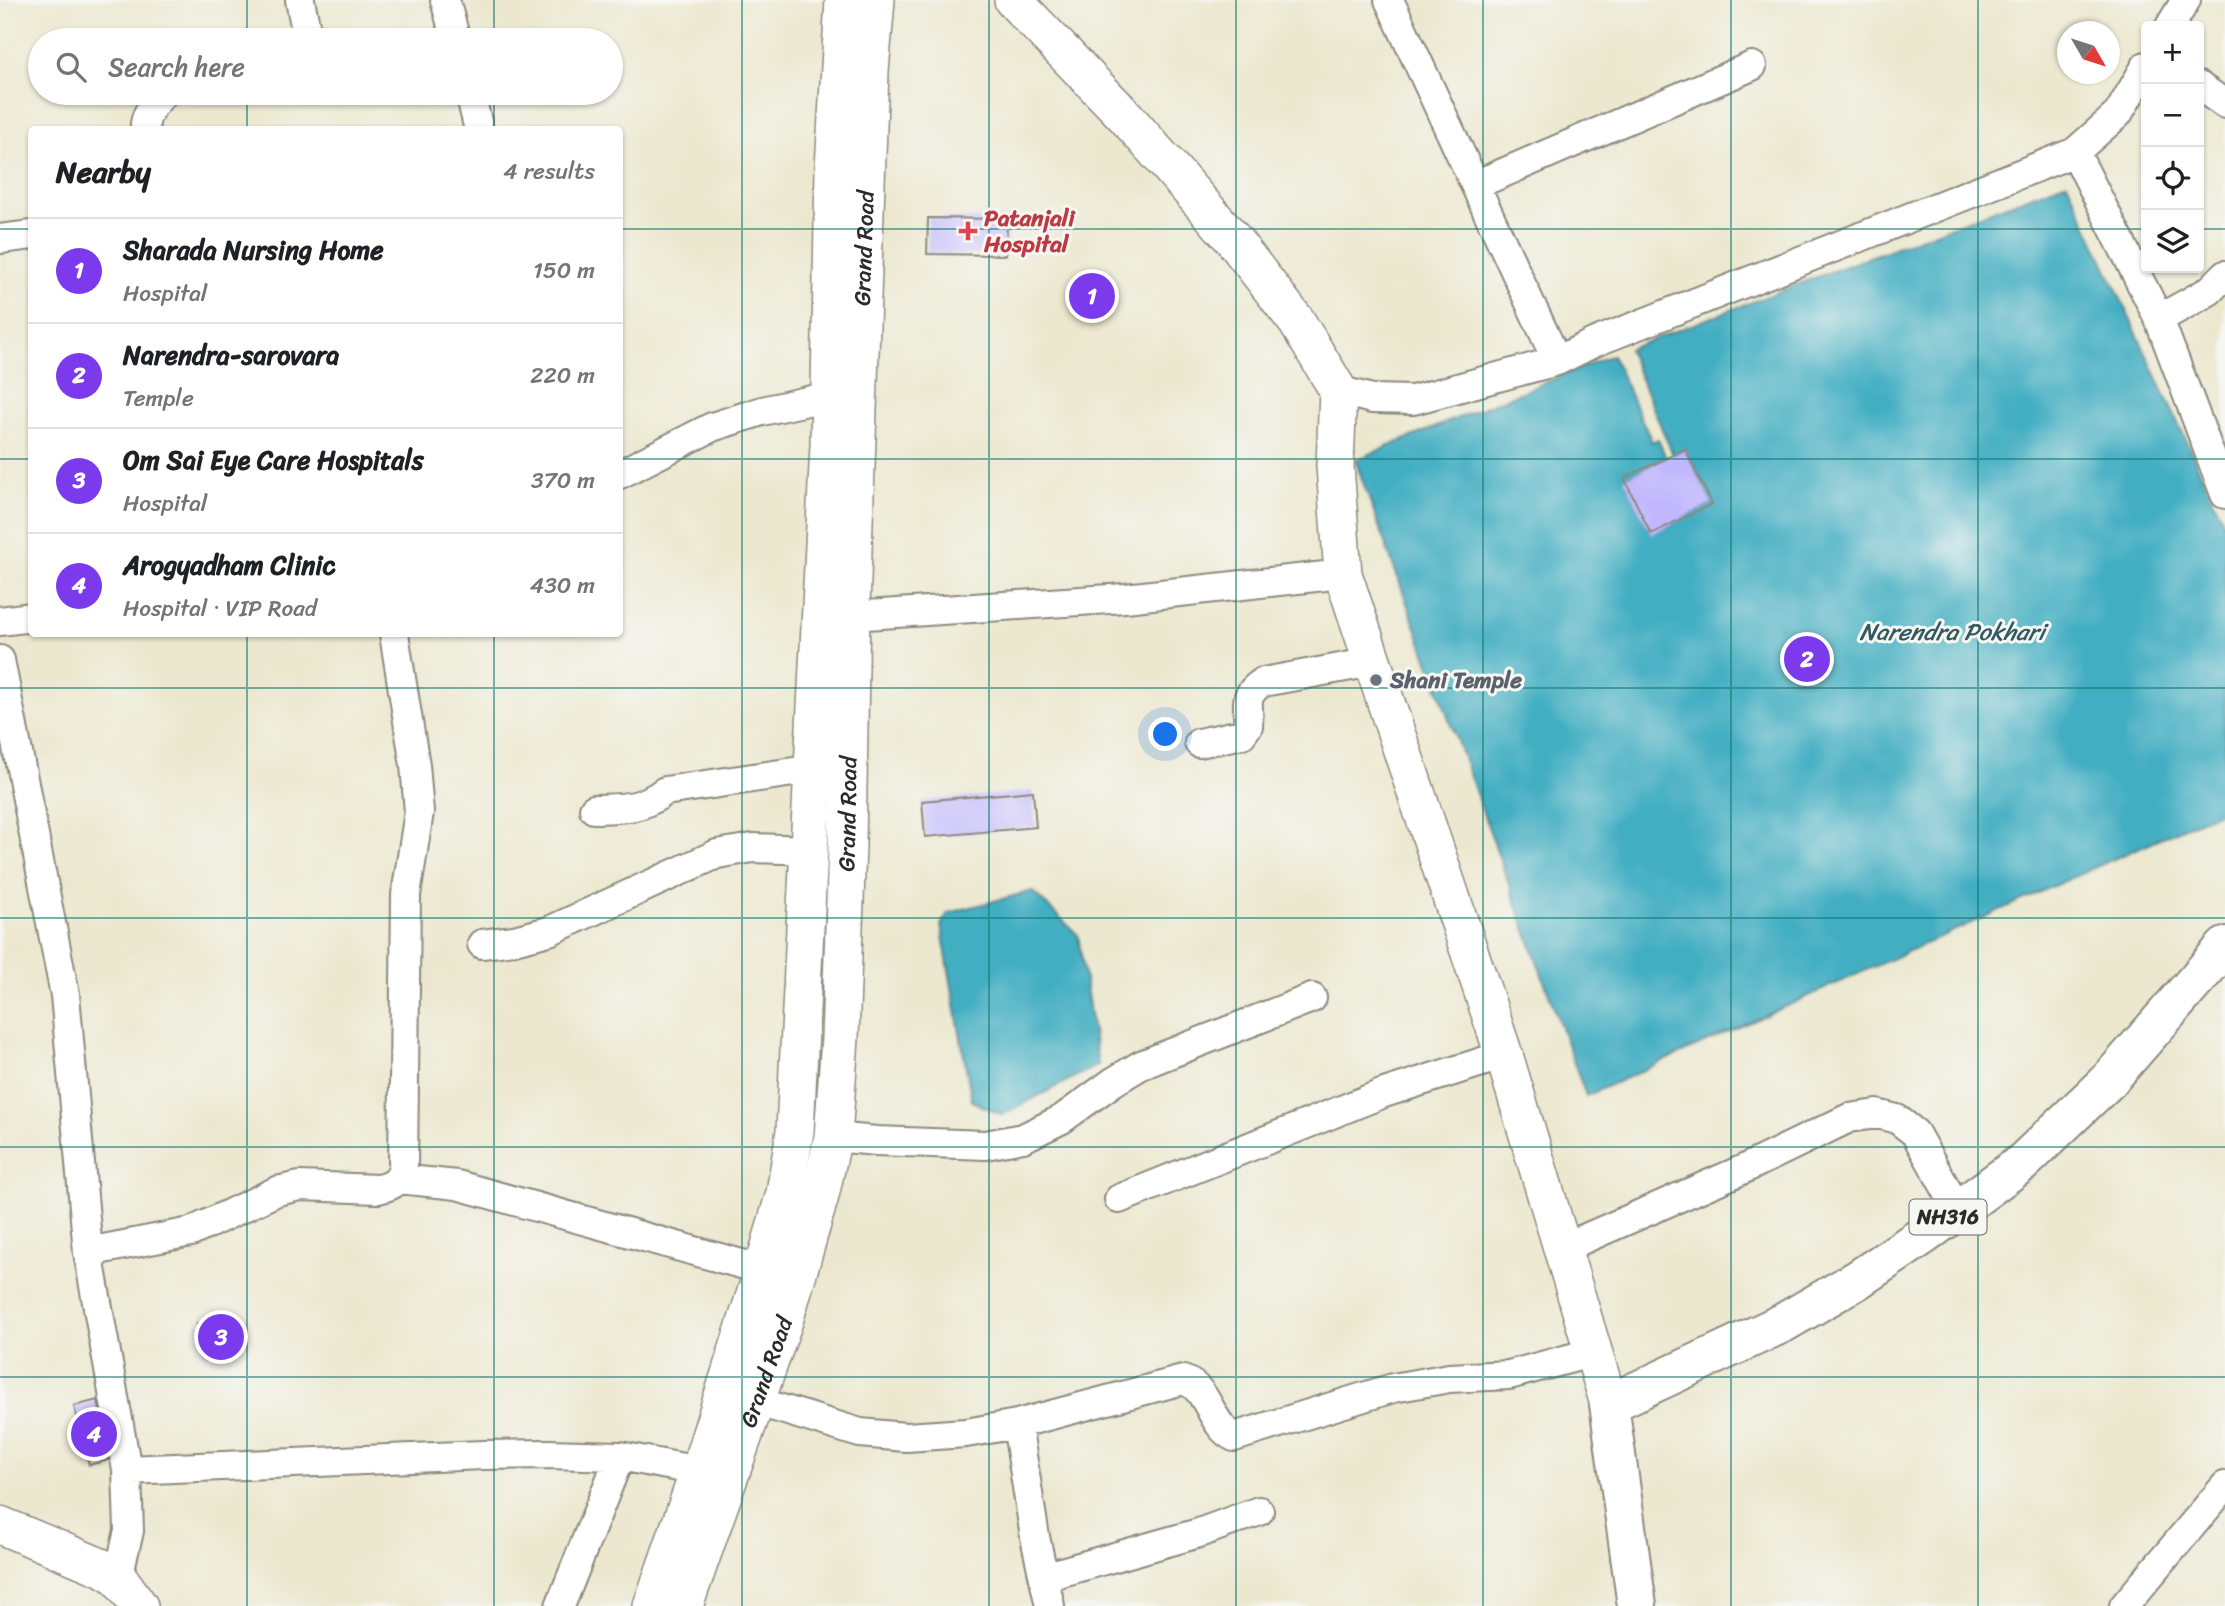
<!DOCTYPE html>
<html lang="en">
<head>
<meta charset="utf-8">
<style>
	body { margin:0; font-family:Sriracha,sans-serif; background:#f6f6f6; color:#202124 }
	.controls { position:absolute; right:21px; top:21px; display:grid; overflow:hidden; border-radius:7px; box-shadow:0 2px 5px #0004 }
	.controls button { width:63px; height:63px; display:grid; place-items:center; padding:0; border:0; border-bottom:2px solid #e0e0e0; background:#fff; color:#202124; font:35px sans-serif }
	.compass { position:absolute; left:2057px; top:21px; width:63px; height:63px; border-radius:50%; background:#fff; box-shadow:0 2px 5px #0004; rotate:129deg }
	.you { position:absolute; left:1166px; top:735px; width:24px; height:24px; margin:-18px; border:5px solid #fff; border-radius:50%; background:#1a73e8; box-shadow:0 0 0 10px #1a73e833 }
	.badge { display:grid; place-items:center; width:46px; height:46px; border-radius:50%; background:#7c3aed; color:#fff; font-size:23px; font-weight:700 }
	.pin { position:absolute; translate:-50% -50%; border:4px solid #fff; box-shadow:0 2px 7px #0006 }
	.list { margin:0; padding:0; list-style:none }
	h2 { display:flex; justify-content:space-between; align-items:center; height:91px; margin:0; padding:0 28px; font-size:30px }
	h2 small { font-size:23px; font-weight:400; color:#757577 }
	.list li { display:grid; grid-template-columns:46px 1fr auto; gap:21px; align-items:center; box-sizing:border-box; height:105px; padding:0 28px; border-top:2px solid #e0e0e0 }
	.list b { display:block; font-size:26px; white-space:nowrap }
	.list p { margin:0; font-size:23px; white-space:nowrap; color:#757577 }
	.list em { font-size:23px; font-style:normal; color:#757577 }
	.icon { flex:none; width:38px; height:38px; fill:none; stroke:currentColor; stroke-width:2; stroke-linecap:round; stroke-linejoin:round }
	.map { position:relative; flex:none; width:2225px; height:1606px; overflow:hidden }
	.search { position:absolute; background:#fff; box-shadow:0 2px 5px #0004; left:28px; top:28px; width:595px; height:77px; display:flex; align-items:center; gap:18px; box-sizing:border-box; padding:0 24px; border-radius:38px; color:#757577; font-size:26px }
	.panel { position:absolute; background:#fff; box-shadow:0 2px 5px #0004; left:28px; top:126px; width:595px; height:511px; border-radius:7px }
	.map>svg:first-child { display:block }
	.water { fill:#43aec2; stroke:#376c76; stroke-width:2 }
	.building { fill:#c1b7fe }
	.lines { fill:none; stroke-linecap:round; stroke-linejoin:round }
	.minor-casing { stroke:#8c8a7e; stroke-width:32 }
	.major-casing { stroke:#8c8a7e; stroke-width:40 }
	.highway-casing { stroke:#8c8a7e; stroke-width:42 }
	.minor { stroke:#fff; stroke-width:28 }
	.major { stroke:#fff; stroke-width:37 }
	.highway { stroke:#fff; stroke-width:38 }
	.grid { fill:none; stroke:#0f766e; stroke-width:2; stroke-opacity:0.55 }
	.health-dot { fill:#e0444e; stroke:#f6f6f2; stroke-width:2.5 }
	.worship-dot { fill:#6b7280; stroke:#f6f6f2; stroke-width:2.5 }
	.labels { text-anchor:middle; dominant-baseline:central; stroke-width:6; stroke-linejoin:round; paint-order:stroke }
	.shield { fill:#f6f6f2; stroke:#686867; stroke-width:2 }
	.shield-label { font-size:21px; font-weight:bold; fill:#2b2b2b }
	.health-label { font-size:23px; font-weight:bold; fill:#be3a42; stroke:#f6f6f2; text-anchor:start }
	.street-label { font-size:23px; fill:#2b2b2b; stroke:#f6f6f2 }
	.worship-label { font-size:23px; font-weight:bold; fill:#5b616d; stroke:#f6f6f2; text-anchor:start }
	.water-label { font-size:24px; font-style:italic; fill:#335960; stroke:#f6f6f2 }
</style>
</head>
<body>
<div class="map">
<svg width="2225" height="1606" viewBox="0 0 2225 1606">
	<rect width="100%" height="100%" fill="#f6f6f2"/>
	<filter id="ink" filterUnits="userSpaceOnUse"><feTurbulence type="fractalNoise" baseFrequency=".0143" numOctaves="2"/><feDisplacementMap in="SourceGraphic" scale="14" xChannelSelector="R" yChannelSelector="G"/><feConvolveMatrix kernelMatrix="1 2 1 2 8 2 1 2 1" color-interpolation-filters="sRGB"/></filter>
	<filter id="wash" filterUnits="userSpaceOnUse"><feTurbulence type="fractalNoise" baseFrequency=".00686" numOctaves="4" result="noise"/><feDisplacementMap in="SourceGraphic" scale="28" xChannelSelector="R" yChannelSelector="G"/><feGaussianBlur stdDeviation="1.57" result="paint"/><feColorMatrix in="noise" values="0 0 0 0 0 0 0 0 0 0 0 0 0 0 0 0 0 1.4 0 .05"/><feComposite in="paint" operator="in"/></filter>
	<g filter="url(#wash)">
		<rect width="100%" height="100%" fill="#ece8d0"/>
		<path class="water" d="M2067,182L2225,525V809L1586,1096L1355,460L1612,355L1652,442L1658,439L1666,458L1625,478L1651,533L1712,504L1685,449L1673,455L1628,349Z
			M1032,891L1078,935L1098,1065L1002,1115L972,1101L941,925L948,913Z"/>
		<g id="blocks">
			<path class="building" d="M928,218L1007,219L1006,255L927,254Z
				M1685,449L1712,504L1651,534L1624,478Z
				M1033,791L1036,827L925,837L922,801Z
				M228,1318L233,1350L203,1355L197,1324Z
				M98,1400L108,1460L89,1465L74,1406Z"/>
		</g>
	</g>
	<g filter="url(#ink)">
		<use href="#blocks" fill-opacity="0" stroke="#8c8a7e" stroke-width="2"/>
		<g class="lines">
			<defs>
				<path id="minor" d="M300,0L308,40
					M445,0L456,40
					M1389,0L1557,361
					M2170,26L2186,0
					M2199,86L2225,104
					M470,93L479,130
					M145,130C143,116 155,102 164,93
					M2075,152L2159,319L2225,494
					M1475,185L1752,66
					M0,239L32,235
					M2159,319L2209,291L2225,275
					M1338,390L1372,399L1413,400L1557,361L1593,343L2075,152L2118,114L2146,66
					M620,474L712,427L762,411L830,396
					M851,616L1125,598L1343,574
					M0,621L32,617
					M0,660L65,995L88,1252L127,1470L129,1531L118,1577
					M1199,743L1242,734L1248,726C1250,705 1241,696 1263,682L1373,662
					M594,809C623,808 640,810 665,791L814,769
					M482,944L514,940L549,931L717,854L753,848L810,850
					M833,1137L877,1141L986,1145L1023,1138L1062,1119L1113,1082L1141,1065L1312,998
					M399,1179L457,1185L763,1270
					M1119,1199L1384,1093L1504,1055
					M1563,1248L1744,1169L1849,1118L1877,1114L1897,1119L1915,1133L1958,1210
					M88,1252L191,1232L277,1191L300,1186L378,1189C392,1186 398,1183 403,1169L406,895L419,812L415,765L394,634
					M739,1396L860,1433L906,1437L966,1433L1017,1424L1183,1380C1210,1388 1210,1426 1234,1437L1393,1388L1449,1378L1509,1375L1594,1352
					M1017,1424L1035,1537L1050,1606
					M127,1470L483,1455L548,1454L620,1456L699,1471
					M1044,1577L1199,1533L1259,1511
					M560,1606L620,1456
					M2124,1606L2225,1486"/>
				<g id="major">
					<path d="M1013,0L1125,116L1232,238L1297,322L1338,390L1335,466L1343,574L1504,1055L1609,1404"/>
					<path d="M0,1525L103,1568L118,1577L139,1606"/>
					<path d="M652,1606L699,1471L763,1270L785,1193L795,1131L829,445L834,167L844,0"/>
					<path id="s1" d="M684,1606L785,1318L820,1196L833,1137L840,1038L847,846L851,608L870,71L876,0"/>
				</g>
				<path id="highway" d="M1637,1606L1609,1404L1783,1323L1857,1280L1924,1235L2022,1163L2109,1080L2225,947"/>
			</defs>
			<use href="#minor" class="minor-casing"/>
			<use href="#major" class="major-casing"/>
			<use href="#highway" class="highway-casing"/>
			<use href="#minor" class="minor"/>
			<use href="#major" class="major"/>
			<use href="#highway" class="highway"/>
		</g>
	</g>
	<path class="grid" d="M247,0V40M494,0V40M742,0V1606M989,0V1606M1236,0V1606M1483,0V1606M1731,0V1606M1978,0V1606M247,93V130M494,93V130M0,229H32M620,229H2146M2199,229H2225M0,459H32M620,459H2225M247,634V1606M494,634V1606M0,688H2225M0,918H2225M0,1147H2225M0,1377H2225"/>
	<path class="health-dot" d="M964.5 220.5h7v7h7v7h-7v7h-7v-7h-7v-7h7z"/>
	<circle class="worship-dot" cx="1376" cy="680" r="7"/>
	<g class="labels">
		<rect class="shield" x="1909.5" y="1199.5" width="77" height="35" rx="5"/>
		<g class="shield-label">
			<text x="1948" y="1217">NH316</text>
		</g>
		<g class="health-label">
			<text x="984" y="218">Patanjali<tspan x="984" dy="26">Hospital</tspan></text>
		</g>
		<g class="street-label">
			<text stroke="none"><textPath href="#s1" startOffset="1382">Grand Road</textPath></text>
			<text stroke="none"><textPath href="#s1" startOffset="816">Grand Road</textPath></text>
			<text stroke="none"><textPath href="#s1" startOffset="248">Grand Road</textPath></text>
		</g>
		<g class="worship-label">
			<text x="1390" y="680">Shani Temple</text>
		</g>
		<g class="water-label">
			<text x="1952" y="632">Narendra Pokhari</text>
		</g>
	</g>
</svg>
<div class="controls">
<button>+</button>
<button>−</button>
<button><svg class="icon" aria-label="locate" viewBox="0 0 24 24"><circle cx="12" cy="12" r="6"/><path d="M12 2v4M12 18v4M2 12h4M18 12h4"/></svg></button>
<button><svg class="icon" aria-label="layers" viewBox="0 0 24 24"><path d="M12 4l9 5-9 5-9-5zM3 14l9 5 9-5"/></svg></button>
</div>
<svg class="compass" viewBox="-18 -18 36 36"><path d="M0-13l5 13h-10z" fill="#e53935"/><path d="M0 13l5-13h-10z" fill="#757577"/></svg>
<div class="you"></div>
<div class="pin badge" style="left:1092px;top:296px">1</div>
<div class="pin badge" style="left:1807px;top:659px">2</div>
<div class="pin badge" style="left:221px;top:1337px">3</div>
<div class="pin badge" style="left:94px;top:1434px">4</div>
<div class="search"><svg class="icon" aria-label="search" viewBox="0 0 24 24"><circle cx="10" cy="10" r="6"/><path d="M15 15l6 6"/></svg>Search here</div>
<section class="panel">
<h2>Nearby<small>4 results</small></h2>
<ul class="list">
<li><span class="badge">1</span><div><b>Sharada Nursing Home</b><p>Hospital</p></div><em>150 m</em></li>
<li><span class="badge">2</span><div><b>Narendra-sarovara</b><p>Temple</p></div><em>220 m</em></li>
<li><span class="badge">3</span><div><b>Om Sai Eye Care Hospitals</b><p>Hospital</p></div><em>370 m</em></li>
<li><span class="badge">4</span><div><b>Arogyadham Clinic</b><p>Hospital · VIP Road</p></div><em>430 m</em></li>
</ul>
</section>
</div>
</body>
</html>
